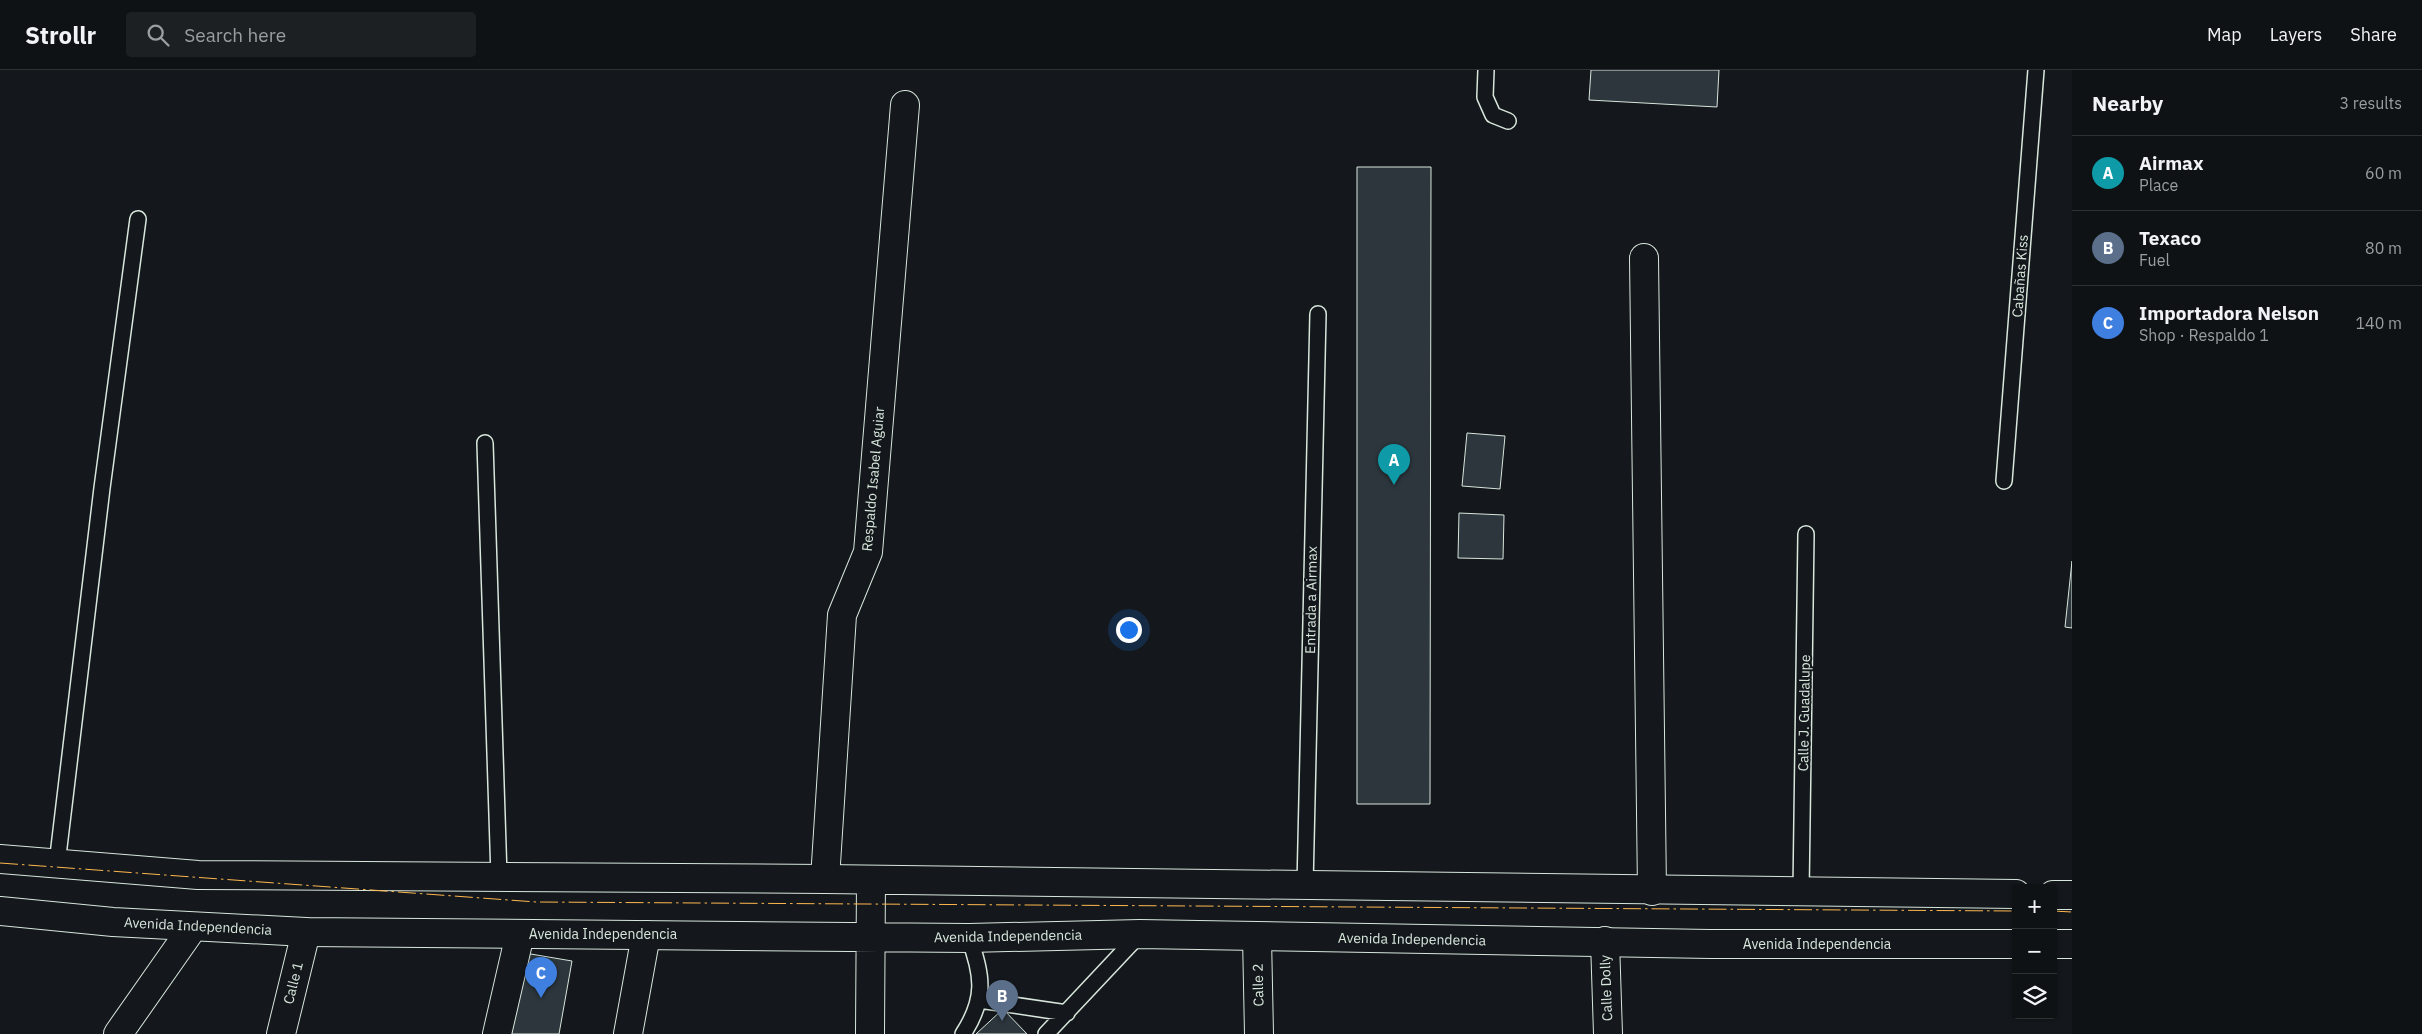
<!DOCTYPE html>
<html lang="en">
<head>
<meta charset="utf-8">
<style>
	body { margin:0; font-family:"IBM Plex Sans",sans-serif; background:#1d2022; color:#f1f3f6 }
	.controls { position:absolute; right:15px; bottom:15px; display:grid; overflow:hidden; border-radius:5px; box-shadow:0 1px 4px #0004 }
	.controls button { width:45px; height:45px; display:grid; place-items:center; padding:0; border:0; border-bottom:1px solid #2f3234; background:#0f1215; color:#f1f3f6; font:25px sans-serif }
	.you { position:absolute; left:1128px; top:559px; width:18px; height:18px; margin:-12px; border:4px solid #fff; border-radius:50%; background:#1a73e8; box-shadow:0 0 0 8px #1a73e833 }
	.badge { display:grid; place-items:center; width:32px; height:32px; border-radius:50%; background:#d93025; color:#fff; font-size:16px; font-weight:700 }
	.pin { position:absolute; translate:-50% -41px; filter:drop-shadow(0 1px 2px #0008) }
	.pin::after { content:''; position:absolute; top:26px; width:18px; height:15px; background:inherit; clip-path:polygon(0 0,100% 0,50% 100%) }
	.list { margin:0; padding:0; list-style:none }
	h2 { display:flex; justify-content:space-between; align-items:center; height:65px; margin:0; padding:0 20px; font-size:21px }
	h2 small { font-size:16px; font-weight:400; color:#9b9ea0 }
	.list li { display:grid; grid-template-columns:32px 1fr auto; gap:15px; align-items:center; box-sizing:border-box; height:75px; padding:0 20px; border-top:1px solid #2f3234 }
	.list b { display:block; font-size:19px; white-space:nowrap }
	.list p { margin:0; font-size:16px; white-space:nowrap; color:#9b9ea0 }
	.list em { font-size:16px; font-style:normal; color:#9b9ea0 }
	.icon { flex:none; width:28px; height:28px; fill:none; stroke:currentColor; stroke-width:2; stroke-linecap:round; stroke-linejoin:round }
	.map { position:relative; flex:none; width:2072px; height:964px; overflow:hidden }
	header { display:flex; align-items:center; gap:30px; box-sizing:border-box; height:70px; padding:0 25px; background:#0f1215; border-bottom:1px solid #2f3234 }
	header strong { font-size:24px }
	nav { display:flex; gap:28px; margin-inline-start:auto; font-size:18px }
	.search { width:350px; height:45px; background:#1d2022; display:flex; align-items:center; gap:12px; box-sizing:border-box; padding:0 18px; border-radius:5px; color:#9b9ea0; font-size:19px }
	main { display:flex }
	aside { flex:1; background:#0f1215 }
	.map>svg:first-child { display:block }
	.building { fill:#2c363c; stroke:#d8e6dc }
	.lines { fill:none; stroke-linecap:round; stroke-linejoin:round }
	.lane-casing { stroke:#d8e6dc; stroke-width:18 }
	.street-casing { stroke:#d8e6dc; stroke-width:30 }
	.secondary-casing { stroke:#d8e6dc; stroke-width:30 }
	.primary-casing { stroke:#d8e6dc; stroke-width:30 }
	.lane { stroke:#14181c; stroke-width:15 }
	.street { stroke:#14181c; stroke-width:28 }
	.secondary { stroke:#14181c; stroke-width:28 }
	.primary { stroke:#14181c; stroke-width:28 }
	.power { stroke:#ffb74d; stroke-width:1; stroke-dasharray:18 4 2.5 4; stroke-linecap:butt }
	.labels { text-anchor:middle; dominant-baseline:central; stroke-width:4; stroke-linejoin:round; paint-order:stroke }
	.street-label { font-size:14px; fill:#d8e6dc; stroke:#14181c }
</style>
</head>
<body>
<header>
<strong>Strollr</strong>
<div class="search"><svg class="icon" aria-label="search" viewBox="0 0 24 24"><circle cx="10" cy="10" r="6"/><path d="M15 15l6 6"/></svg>Search here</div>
<nav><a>Map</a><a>Layers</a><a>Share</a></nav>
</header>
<main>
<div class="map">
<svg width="2072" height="964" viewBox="0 0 2072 964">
	<rect width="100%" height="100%" fill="#14181c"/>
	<path class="building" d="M1591,0H1719L1717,37L1589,30Z
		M1357,97H1431L1430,734H1357Z
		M1467,363L1505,366L1500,419L1462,416Z
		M1459,443L1504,445L1503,489L1458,488Z
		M2072,491V558L2065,557Z
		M525,883L572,891L559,964H510Z
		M1003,939L1027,964H976Z"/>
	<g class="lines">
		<defs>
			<path id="lane" d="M1486,0L1485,27L1493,45L1508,51
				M485,373L499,807
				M2004,411L2036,0
				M57,794L102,418L138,149
				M1305,816L1318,244
				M1801,822L1806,464
				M979,930L1067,943
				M963,964C986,929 983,905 969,868
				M1046,964L1140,864"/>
			<path id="street" d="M1644,188L1652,821
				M825,809L842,545L868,482L905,35
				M1257,867L1259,964
				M1605,871L1608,964
				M281,964L306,862
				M497,964L520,864
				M628,964L646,865"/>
			<path id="secondary" d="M0,789L198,805L825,809L2016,824
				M2053,825H2072
				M0,841L113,852L306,862L969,868L1140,864L1710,874H2016
				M2053,874H2072
				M870,964L871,810"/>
			<path id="primary" d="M118,964L193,857"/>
		</defs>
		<use href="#lane" class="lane-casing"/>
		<use href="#street" class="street-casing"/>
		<use href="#secondary" class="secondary-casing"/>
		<use href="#primary" class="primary-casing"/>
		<use href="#lane" class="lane"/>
		<use href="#street" class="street"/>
		<use href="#secondary" class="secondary"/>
		<use href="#primary" class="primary"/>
		<path class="power" d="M0,793L536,832L2016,841
			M2053,841L2072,842"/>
	</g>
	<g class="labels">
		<g class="street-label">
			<text transform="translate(2020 206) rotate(-86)">Cabañas Kiss</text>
			<text transform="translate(873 409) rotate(-85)">Respaldo Isabel Aguiar</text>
			<text transform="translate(1311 530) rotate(-89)">Entrada a Airmax</text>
			<text transform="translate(1804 643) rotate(-89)">Calle J. Guadalupe</text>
			<text transform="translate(198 856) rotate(3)">Avenida Independencia</text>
			<text x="603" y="864">Avenida Independencia</text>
			<text transform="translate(1008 866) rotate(-1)">Avenida Independencia</text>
			<text transform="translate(1412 869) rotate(1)">Avenida Independencia</text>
			<text x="1817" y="874">Avenida Independencia</text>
			<text transform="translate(293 913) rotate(-76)">Calle 1</text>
			<text transform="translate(1258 915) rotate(-91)">Calle 2</text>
			<text transform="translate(1606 918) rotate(-92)">Calle Dolly</text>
		</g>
	</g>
</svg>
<div class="controls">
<button>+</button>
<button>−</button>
<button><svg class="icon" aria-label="layers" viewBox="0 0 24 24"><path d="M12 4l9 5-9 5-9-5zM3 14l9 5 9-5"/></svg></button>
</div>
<div class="you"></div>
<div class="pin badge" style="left:1394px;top:415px;background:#0f9aa8">A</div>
<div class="pin badge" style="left:1002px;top:951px;background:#5c6f8a">B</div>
<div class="pin badge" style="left:541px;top:928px;background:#3f7fe0">C</div>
</div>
<aside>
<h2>Nearby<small>3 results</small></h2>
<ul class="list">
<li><span class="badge" style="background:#0f9aa8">A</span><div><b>Airmax</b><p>Place</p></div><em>60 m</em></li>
<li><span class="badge" style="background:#5c6f8a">B</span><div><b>Texaco</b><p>Fuel</p></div><em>80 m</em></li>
<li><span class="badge" style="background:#3f7fe0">C</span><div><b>Importadora Nelson</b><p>Shop · Respaldo 1</p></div><em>140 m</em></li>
</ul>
</aside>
</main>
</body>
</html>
